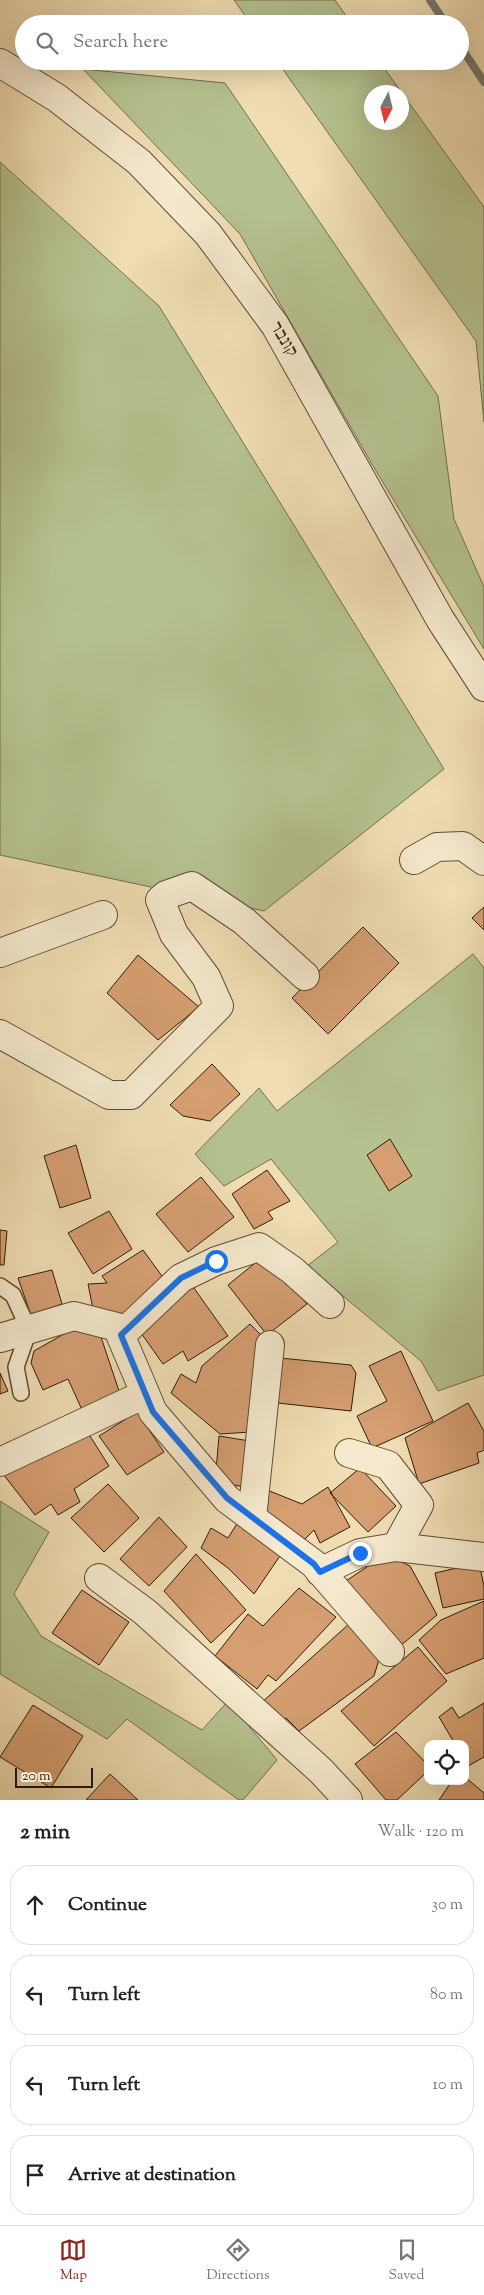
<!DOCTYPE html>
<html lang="en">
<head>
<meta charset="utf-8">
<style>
	body { margin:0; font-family:"Sorts Mill Goudy","Frank Ruhl Libre",serif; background:#f6f6f6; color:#222 }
	.controls { position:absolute; right:15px; bottom:15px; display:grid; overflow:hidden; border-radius:10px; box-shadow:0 5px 20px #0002 }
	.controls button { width:45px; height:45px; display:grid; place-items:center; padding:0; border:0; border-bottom:1px solid #e0e0e0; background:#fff; color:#222; font:25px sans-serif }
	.compass { position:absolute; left:364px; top:85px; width:45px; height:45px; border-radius:50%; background:#fff; box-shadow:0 5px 20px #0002; rotate:187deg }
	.scale { position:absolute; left:15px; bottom:12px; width:78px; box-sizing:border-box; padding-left:5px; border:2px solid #2f1c07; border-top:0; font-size:14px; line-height:18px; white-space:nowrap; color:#2f1c07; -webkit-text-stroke:4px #f5e9ce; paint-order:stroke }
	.stop { position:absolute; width:15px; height:15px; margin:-11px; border:4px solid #1a73e8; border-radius:50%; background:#fff }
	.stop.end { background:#1a73e8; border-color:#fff; box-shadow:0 1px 5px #0008 }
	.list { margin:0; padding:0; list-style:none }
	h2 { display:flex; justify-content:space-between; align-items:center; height:65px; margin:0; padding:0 20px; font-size:21px }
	h2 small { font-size:16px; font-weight:400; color:#767676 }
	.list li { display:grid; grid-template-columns:32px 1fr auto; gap:15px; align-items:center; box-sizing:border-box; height:80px; margin:0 10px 10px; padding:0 10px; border:1px solid #e0e0e0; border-radius:20px }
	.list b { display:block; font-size:19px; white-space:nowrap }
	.list em { font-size:16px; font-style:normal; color:#767676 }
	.icon { flex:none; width:28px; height:28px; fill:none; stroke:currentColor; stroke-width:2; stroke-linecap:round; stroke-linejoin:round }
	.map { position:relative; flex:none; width:484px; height:1800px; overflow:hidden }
	.search { position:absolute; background:#fff; box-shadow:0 5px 20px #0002; left:15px; right:15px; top:15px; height:55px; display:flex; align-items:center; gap:12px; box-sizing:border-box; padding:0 18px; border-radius:28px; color:#767676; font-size:19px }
	.sheet { height:425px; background:#fff }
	nav { display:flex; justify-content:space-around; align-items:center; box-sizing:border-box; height:70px; border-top:1px solid #e0e0e0; background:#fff; font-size:14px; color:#767676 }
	nav a { display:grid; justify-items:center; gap:2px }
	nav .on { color:#8f2418 }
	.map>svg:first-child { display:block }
	.green { fill:#b5c290; stroke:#726f4c; fill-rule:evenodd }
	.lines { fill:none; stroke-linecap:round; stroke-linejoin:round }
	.stream { stroke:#737a72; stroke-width:8 }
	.building { fill:#d69f72; stroke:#2f1c07 }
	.lane-casing { stroke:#5f4c32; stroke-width:18 }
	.street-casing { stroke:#5f4c32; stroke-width:30 }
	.lane { stroke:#f5e9ce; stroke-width:15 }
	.street { stroke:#f5e9ce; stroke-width:28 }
	.route { stroke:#1a73e8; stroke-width:6 }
	.labels { text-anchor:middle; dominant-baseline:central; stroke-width:5; stroke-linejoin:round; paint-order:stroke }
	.street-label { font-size:18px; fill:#2f1c07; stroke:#f5e9ce }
</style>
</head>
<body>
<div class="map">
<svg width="484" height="1800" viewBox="0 0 484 1800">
	<rect width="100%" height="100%" fill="#f0ddb4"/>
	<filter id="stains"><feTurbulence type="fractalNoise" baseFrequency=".004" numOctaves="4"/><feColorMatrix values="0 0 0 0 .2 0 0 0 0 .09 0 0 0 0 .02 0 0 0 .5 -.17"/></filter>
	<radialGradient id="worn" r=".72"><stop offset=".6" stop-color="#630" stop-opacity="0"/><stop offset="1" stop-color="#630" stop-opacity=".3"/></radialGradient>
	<path class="green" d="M234,0H335L352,24H251Z
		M277,61H379L484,207V422L476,341ZM372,92H402V122H372Z
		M83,69L225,83L438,396L454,519L484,587V649L373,466L240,234Z
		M0,162L159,306L444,769L264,911L0,855Z
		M473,954L484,968V1375L438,1391L421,1361L307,1266L338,1242L271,1159L224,1186L195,1154L259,1088L277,1111Z
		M0,1501L49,1532L14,1594L41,1636L202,1730L228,1701L277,1760L243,1800H239L127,1719L107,1739L0,1674Z"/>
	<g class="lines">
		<path class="stream" d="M430,0L446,24
			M460,46L484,82"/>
	</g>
	<path class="building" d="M484,907V930L472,918Z
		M363,927L399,963L328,1034L292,998Z
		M138,955L199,1007L158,1040L107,993Z
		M212,1064L240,1094L210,1121L183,1116L170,1105Z
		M390,1139L412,1176L389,1191L367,1155Z
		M76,1145L91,1198L60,1208L44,1156Z
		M267,1170L290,1201L268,1212L273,1219L254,1229L232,1194Z
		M201,1177L234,1217L188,1252L156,1214Z
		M109,1211L132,1249L93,1274L68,1233Z
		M0,1230L7,1231L4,1265H0Z
		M143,1250L167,1283L129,1321L94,1314L88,1284L107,1283L102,1276Z
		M266,1254L307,1304L267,1335L228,1285Z
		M52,1270L62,1304L31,1315L18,1278Z
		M189,1281L228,1336L188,1361L183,1351L163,1364L136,1326Z
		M250,1324L264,1338L251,1432L220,1434L171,1393L181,1374L196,1383L202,1366Z
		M71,1330L99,1331L120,1394L83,1412L68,1379L43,1390L31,1363L34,1351Z
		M401,1351L433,1421L372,1448L357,1416L387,1401L369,1366Z
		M280,1358L351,1365L356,1373L351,1411L278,1403Z
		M0,1373L8,1391L0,1394Z
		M468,1403L484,1431V1450L477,1453L479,1463L419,1484L405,1438Z
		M137,1412L164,1452L127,1475L99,1436Z
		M83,1425L109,1466L74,1489L80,1502L58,1515L51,1504L35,1515L3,1474Z
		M219,1436L256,1442L251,1488L215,1482Z
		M360,1468L396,1506L368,1532L330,1493Z
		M108,1484L139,1518L104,1552L71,1518Z
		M257,1486L302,1504L328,1487L350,1527L320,1543L314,1530L304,1540L255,1503Z
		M159,1517L187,1547L149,1586L120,1559Z
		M238,1522L284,1550L254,1594L228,1568L201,1548L211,1528L228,1538Z
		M196,1554L246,1610L211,1643L164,1591Z
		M386,1554L410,1566L437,1615L399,1647L343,1583Z
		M479,1563L484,1586V1599L443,1608L435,1573Z
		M299,1588L336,1617L276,1681L268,1675L257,1689L215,1656L248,1614L263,1626Z
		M82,1590L129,1622L99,1665L52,1633Z
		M484,1601V1658L446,1674L419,1640L441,1620Z
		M349,1624L380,1656L374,1676L299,1731L286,1718L275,1726L260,1704Z
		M418,1647L447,1681L374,1746L341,1711Z
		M484,1703V1757L468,1766L465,1761V1744H455L439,1717L452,1707L459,1718Z
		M33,1705L83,1736L51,1788L0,1757Z
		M396,1732L428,1765V1771L397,1800H386L355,1764Z
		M110,1774L138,1800H86Z
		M465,1777L484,1793V1800H439L452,1781H465Z"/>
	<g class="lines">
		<defs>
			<path id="lane" d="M0,1286L13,1295L29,1330L16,1367L21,1393"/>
			<path id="street" d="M0,63L57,98L139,162L208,234L275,325L440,619L484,687
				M414,860L437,847L463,846L484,861
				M0,953L103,915
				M0,1034L109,1095H131L219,1006L206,977L174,934L160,900L166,895L192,886L244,921L305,976
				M121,1335L181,1278L216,1261L259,1247L292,1270L330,1304
				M0,1338L74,1316L117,1327L153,1412L227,1499L314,1564L390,1652
				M349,1453L388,1465L419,1505L396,1547
				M0,1462L145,1394
				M252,1518L270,1345
				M320,1572L360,1553L396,1547L484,1557
				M99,1578L145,1612L321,1771L348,1800"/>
		</defs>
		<use href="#lane" class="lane-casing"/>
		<use href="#street" class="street-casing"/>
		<use href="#lane" class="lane"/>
		<use href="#street" class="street"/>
	</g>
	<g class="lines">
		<path class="route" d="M216,1261L181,1278L121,1335L153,1412L227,1498L314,1564L320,1572L360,1553"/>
	</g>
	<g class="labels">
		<g class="street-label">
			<text transform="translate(283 340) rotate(59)">קונבר</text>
		</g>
	</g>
	<rect width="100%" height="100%" filter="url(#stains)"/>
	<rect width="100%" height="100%" fill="url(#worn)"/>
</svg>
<div class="controls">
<button><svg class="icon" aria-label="locate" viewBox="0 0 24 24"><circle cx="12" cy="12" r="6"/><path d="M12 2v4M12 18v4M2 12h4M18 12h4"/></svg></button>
</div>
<svg class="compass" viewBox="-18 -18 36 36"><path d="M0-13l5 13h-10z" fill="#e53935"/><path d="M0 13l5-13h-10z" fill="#767676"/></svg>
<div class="scale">20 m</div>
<div class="stop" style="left:216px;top:1261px"></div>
<div class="stop end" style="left:360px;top:1553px"></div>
<div class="search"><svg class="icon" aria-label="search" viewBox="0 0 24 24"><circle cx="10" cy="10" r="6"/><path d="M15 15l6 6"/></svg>Search here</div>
</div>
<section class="sheet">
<h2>2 min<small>Walk · 120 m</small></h2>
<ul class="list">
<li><svg class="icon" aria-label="ahead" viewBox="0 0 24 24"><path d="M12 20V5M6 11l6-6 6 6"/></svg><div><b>Continue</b></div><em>30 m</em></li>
<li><svg class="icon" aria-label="left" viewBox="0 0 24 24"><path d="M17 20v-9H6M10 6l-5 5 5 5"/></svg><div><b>Turn left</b></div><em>80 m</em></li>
<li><svg class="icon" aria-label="left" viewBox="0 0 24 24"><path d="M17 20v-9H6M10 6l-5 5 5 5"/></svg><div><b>Turn left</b></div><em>10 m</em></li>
<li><svg class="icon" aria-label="arrive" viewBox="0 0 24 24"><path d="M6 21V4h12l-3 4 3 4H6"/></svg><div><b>Arrive at destination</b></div></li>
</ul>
</section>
<nav>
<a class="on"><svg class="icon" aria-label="map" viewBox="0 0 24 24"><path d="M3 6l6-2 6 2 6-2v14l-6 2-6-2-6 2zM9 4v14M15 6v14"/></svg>Map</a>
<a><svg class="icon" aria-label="directions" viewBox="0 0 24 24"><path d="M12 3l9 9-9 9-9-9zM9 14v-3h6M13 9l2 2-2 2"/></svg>Directions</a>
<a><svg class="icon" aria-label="saved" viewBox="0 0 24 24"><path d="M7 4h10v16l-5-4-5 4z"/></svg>Saved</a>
</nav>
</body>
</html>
